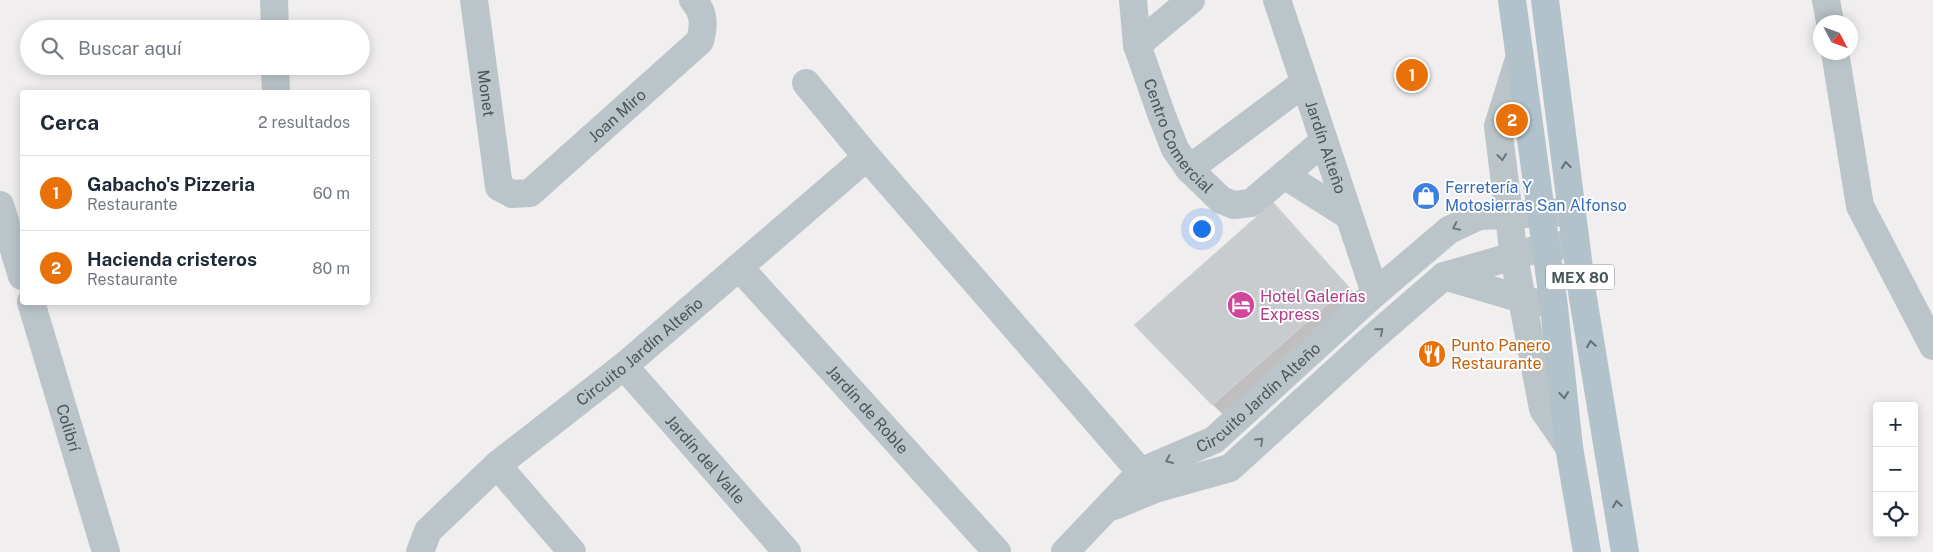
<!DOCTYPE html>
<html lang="es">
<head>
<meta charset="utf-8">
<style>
	body { margin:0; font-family:"Public Sans",sans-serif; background:#f6f6f7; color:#1f2937 }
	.controls { position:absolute; right:15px; bottom:15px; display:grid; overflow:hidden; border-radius:5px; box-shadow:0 2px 12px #0003 }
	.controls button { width:45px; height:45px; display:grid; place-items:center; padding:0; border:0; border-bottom:1px solid #e0e1e3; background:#fff; color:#1f2937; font:25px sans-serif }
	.compass { position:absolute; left:1813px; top:15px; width:45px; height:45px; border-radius:50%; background:#fff; box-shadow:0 2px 12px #0003; rotate:131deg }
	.you { position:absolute; left:1201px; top:228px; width:18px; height:18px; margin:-12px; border:4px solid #fff; border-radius:50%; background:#1a73e8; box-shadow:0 0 0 8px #1a73e833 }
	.badge { display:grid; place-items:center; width:32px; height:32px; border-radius:50%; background:#2563eb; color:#fff; font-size:16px; font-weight:700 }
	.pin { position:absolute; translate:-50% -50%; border:2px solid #fff; box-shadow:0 1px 5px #0006 }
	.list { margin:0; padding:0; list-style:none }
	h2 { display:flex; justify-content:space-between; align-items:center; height:65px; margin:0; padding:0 20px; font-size:21px }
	h2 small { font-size:16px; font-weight:400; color:#747a83 }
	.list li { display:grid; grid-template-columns:32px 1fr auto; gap:15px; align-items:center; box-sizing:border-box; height:75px; padding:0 20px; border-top:1px solid #e0e1e3 }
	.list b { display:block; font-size:19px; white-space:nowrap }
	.list p { margin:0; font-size:16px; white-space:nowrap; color:#747a83 }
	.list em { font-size:16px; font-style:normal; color:#747a83 }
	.icon { flex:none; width:28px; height:28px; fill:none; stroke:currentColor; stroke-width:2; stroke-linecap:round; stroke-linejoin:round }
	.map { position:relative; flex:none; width:1933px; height:552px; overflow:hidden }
	.search { position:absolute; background:#fff; box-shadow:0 2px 12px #0003; left:20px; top:20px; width:350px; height:55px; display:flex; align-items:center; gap:12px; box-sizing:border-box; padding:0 18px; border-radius:28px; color:#747a83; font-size:19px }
	.panel { position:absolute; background:#fff; box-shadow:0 2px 12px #0003; left:20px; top:90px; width:350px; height:215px; border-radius:5px }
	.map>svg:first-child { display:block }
	.shadow { fill:#0003 }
	.building { fill:#c9cccf; stroke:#d3d6d9 }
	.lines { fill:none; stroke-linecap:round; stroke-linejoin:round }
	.minor { stroke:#bbc5c9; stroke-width:28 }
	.major { stroke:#b1c2ca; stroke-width:28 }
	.oneway { stroke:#6b777b }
	.oneway2 { stroke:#637075 }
	.labels { text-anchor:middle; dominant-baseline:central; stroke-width:4; stroke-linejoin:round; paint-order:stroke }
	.shield { fill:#fff; stroke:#80888b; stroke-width:1 }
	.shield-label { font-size:15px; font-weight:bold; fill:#495559 }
	.street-label { font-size:16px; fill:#495559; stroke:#fff }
	.shop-label { font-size:16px; fill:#366cbe; stroke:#fff; text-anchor:start }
	.hotel-label { font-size:16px; fill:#b23c85; stroke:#fff; text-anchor:start }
	.food-label { font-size:16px; fill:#c56008; stroke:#fff; text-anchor:start }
</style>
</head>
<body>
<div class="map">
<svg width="1933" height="552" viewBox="0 0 1933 552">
	<rect width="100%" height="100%" fill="#f0eeef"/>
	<path class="shadow" d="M1273,204L1369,309L1235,426L1212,404Z"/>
	<path class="building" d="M1273,202L1348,286L1212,405L1134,325Z"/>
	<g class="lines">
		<g class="minor">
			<path d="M274,0L275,29"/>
			<path id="s1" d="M474,0L499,187L512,194L530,193L700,41C704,26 705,13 693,0"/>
			<path id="s2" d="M1133,0L1137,45L1162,116L1175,149L1189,169L1221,200L1234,205L1251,203L1324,141"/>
			<path id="s3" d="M1277,0L1375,293"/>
			<path d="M1826,0L1830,22"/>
			<path d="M1137,45L1191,0"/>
			<path d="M1835,52L1860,206L1933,346"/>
			<path d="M1519,59L1498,126L1514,257L1543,409L1569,447"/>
			<path d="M275,66L276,92"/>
			<path d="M806,83L867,157L1153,486"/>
			<path d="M1189,169L1304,83"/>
			<path d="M1284,175L1349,216"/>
			<path d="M0,205L22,276"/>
			<path id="s4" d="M739,267L997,552"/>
			<path d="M1444,276L1536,303"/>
			<path id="s5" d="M31,302L106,552"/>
			<path id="s6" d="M624,366L787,552"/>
			<path d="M497,465L572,552"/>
			<path d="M1114,506L1155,489L1230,468L1369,341L1444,276L1545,247H1555L1575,241"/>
			<path id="s7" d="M420,552L428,531L497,465L624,366L867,157"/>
			<path id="s8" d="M1065,552L1142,471L1214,440L1375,293L1449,230L1479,216L1572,212"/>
		</g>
		<path class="major" d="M1512,0L1554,307L1569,447L1587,552
			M1545,0L1582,292L1625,552"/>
	</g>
	<defs><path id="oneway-chevron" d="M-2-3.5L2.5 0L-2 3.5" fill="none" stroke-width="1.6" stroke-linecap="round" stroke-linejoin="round" transform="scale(1.25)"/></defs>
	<g class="oneway">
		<use href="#oneway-chevron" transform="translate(1502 157) rotate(83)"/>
		<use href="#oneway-chevron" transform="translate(1456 227) rotate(154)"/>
		<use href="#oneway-chevron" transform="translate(1380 331) rotate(-41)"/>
		<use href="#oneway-chevron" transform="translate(1260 441) rotate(-43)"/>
		<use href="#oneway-chevron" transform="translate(1169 460) rotate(157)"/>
	</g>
	<g class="oneway2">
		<use href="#oneway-chevron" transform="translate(1566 165) rotate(-97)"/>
		<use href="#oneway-chevron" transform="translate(1591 344) rotate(-99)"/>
		<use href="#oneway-chevron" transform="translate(1564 395) rotate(84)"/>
		<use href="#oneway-chevron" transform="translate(1617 504) rotate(-99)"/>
	</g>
	<defs>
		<symbol id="shop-disc" viewBox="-11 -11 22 22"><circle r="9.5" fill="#3f7fe0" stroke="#fff"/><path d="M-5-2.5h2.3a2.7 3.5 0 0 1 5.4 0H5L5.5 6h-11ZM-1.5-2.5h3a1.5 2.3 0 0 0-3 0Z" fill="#fff"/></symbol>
		<symbol id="hotel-disc" viewBox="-11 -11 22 22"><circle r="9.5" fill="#d1479c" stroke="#fff"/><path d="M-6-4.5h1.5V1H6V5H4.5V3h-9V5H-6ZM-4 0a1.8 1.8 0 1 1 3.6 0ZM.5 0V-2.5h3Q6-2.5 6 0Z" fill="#fff"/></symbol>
		<symbol id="restaurant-disc" viewBox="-11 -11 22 22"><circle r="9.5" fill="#e8710a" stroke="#fff"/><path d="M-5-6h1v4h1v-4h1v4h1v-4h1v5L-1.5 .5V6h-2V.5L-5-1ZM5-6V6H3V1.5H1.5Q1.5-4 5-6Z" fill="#fff"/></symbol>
	</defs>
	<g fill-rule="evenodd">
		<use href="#shop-disc" x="1410" y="180" width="32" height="32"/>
		<use href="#hotel-disc" x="1225" y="289" width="32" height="32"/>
		<use href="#restaurant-disc" x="1416" y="338" width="32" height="32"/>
	</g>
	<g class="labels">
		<rect class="shield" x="1546" y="264.5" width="68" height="25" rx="4"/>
		<g class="shield-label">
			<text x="1580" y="277">MEX 80</text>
		</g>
		<g class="street-label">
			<text stroke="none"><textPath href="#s1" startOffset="94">Monet</textPath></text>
			<text stroke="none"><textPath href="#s1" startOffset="338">Joan Miro</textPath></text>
			<text stroke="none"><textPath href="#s2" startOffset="146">Centro Comercial</textPath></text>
			<text stroke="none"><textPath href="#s3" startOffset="155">Jardín Alteño</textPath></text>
			<text stroke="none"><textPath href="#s7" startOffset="300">Circuito Jardín Alteño</textPath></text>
			<text stroke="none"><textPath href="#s8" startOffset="251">Circuito Jardín Alteño</textPath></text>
			<text stroke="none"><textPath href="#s4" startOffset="192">Jardín de Roble</textPath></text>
			<text stroke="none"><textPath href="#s5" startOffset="131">Colibrí</textPath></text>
			<text stroke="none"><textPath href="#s6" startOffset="124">Jardín del Valle</textPath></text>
		</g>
		<g class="shop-label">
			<text x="1445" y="187">Ferretería Y<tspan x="1445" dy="18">Motosierras San Alfonso</tspan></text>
		</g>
		<g class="hotel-label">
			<text x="1260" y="296">Hotel Galerías<tspan x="1260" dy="18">Express</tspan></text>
		</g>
		<g class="food-label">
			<text x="1451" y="345">Punto Panero<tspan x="1451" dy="18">Restaurante</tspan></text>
		</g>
	</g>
</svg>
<div class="controls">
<button>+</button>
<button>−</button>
<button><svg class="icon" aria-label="locate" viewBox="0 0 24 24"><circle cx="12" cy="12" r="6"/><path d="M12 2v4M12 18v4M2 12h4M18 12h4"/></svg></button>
</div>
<svg class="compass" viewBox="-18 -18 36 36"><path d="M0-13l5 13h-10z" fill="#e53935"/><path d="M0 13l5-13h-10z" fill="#747a83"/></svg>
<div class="you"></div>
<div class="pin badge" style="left:1412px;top:75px;background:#e8710a">1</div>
<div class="pin badge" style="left:1512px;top:120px;background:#e8710a">2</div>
<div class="search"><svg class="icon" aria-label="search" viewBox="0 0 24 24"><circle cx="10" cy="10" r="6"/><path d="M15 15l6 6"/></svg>Buscar aquí</div>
<section class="panel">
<h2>Cerca<small>2 resultados</small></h2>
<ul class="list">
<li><span class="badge" style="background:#e8710a">1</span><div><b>Gabacho's Pizzeria</b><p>Restaurante</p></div><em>60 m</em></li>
<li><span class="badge" style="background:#e8710a">2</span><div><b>Hacienda cristeros</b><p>Restaurante</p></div><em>80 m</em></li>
</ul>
</section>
</div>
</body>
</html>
